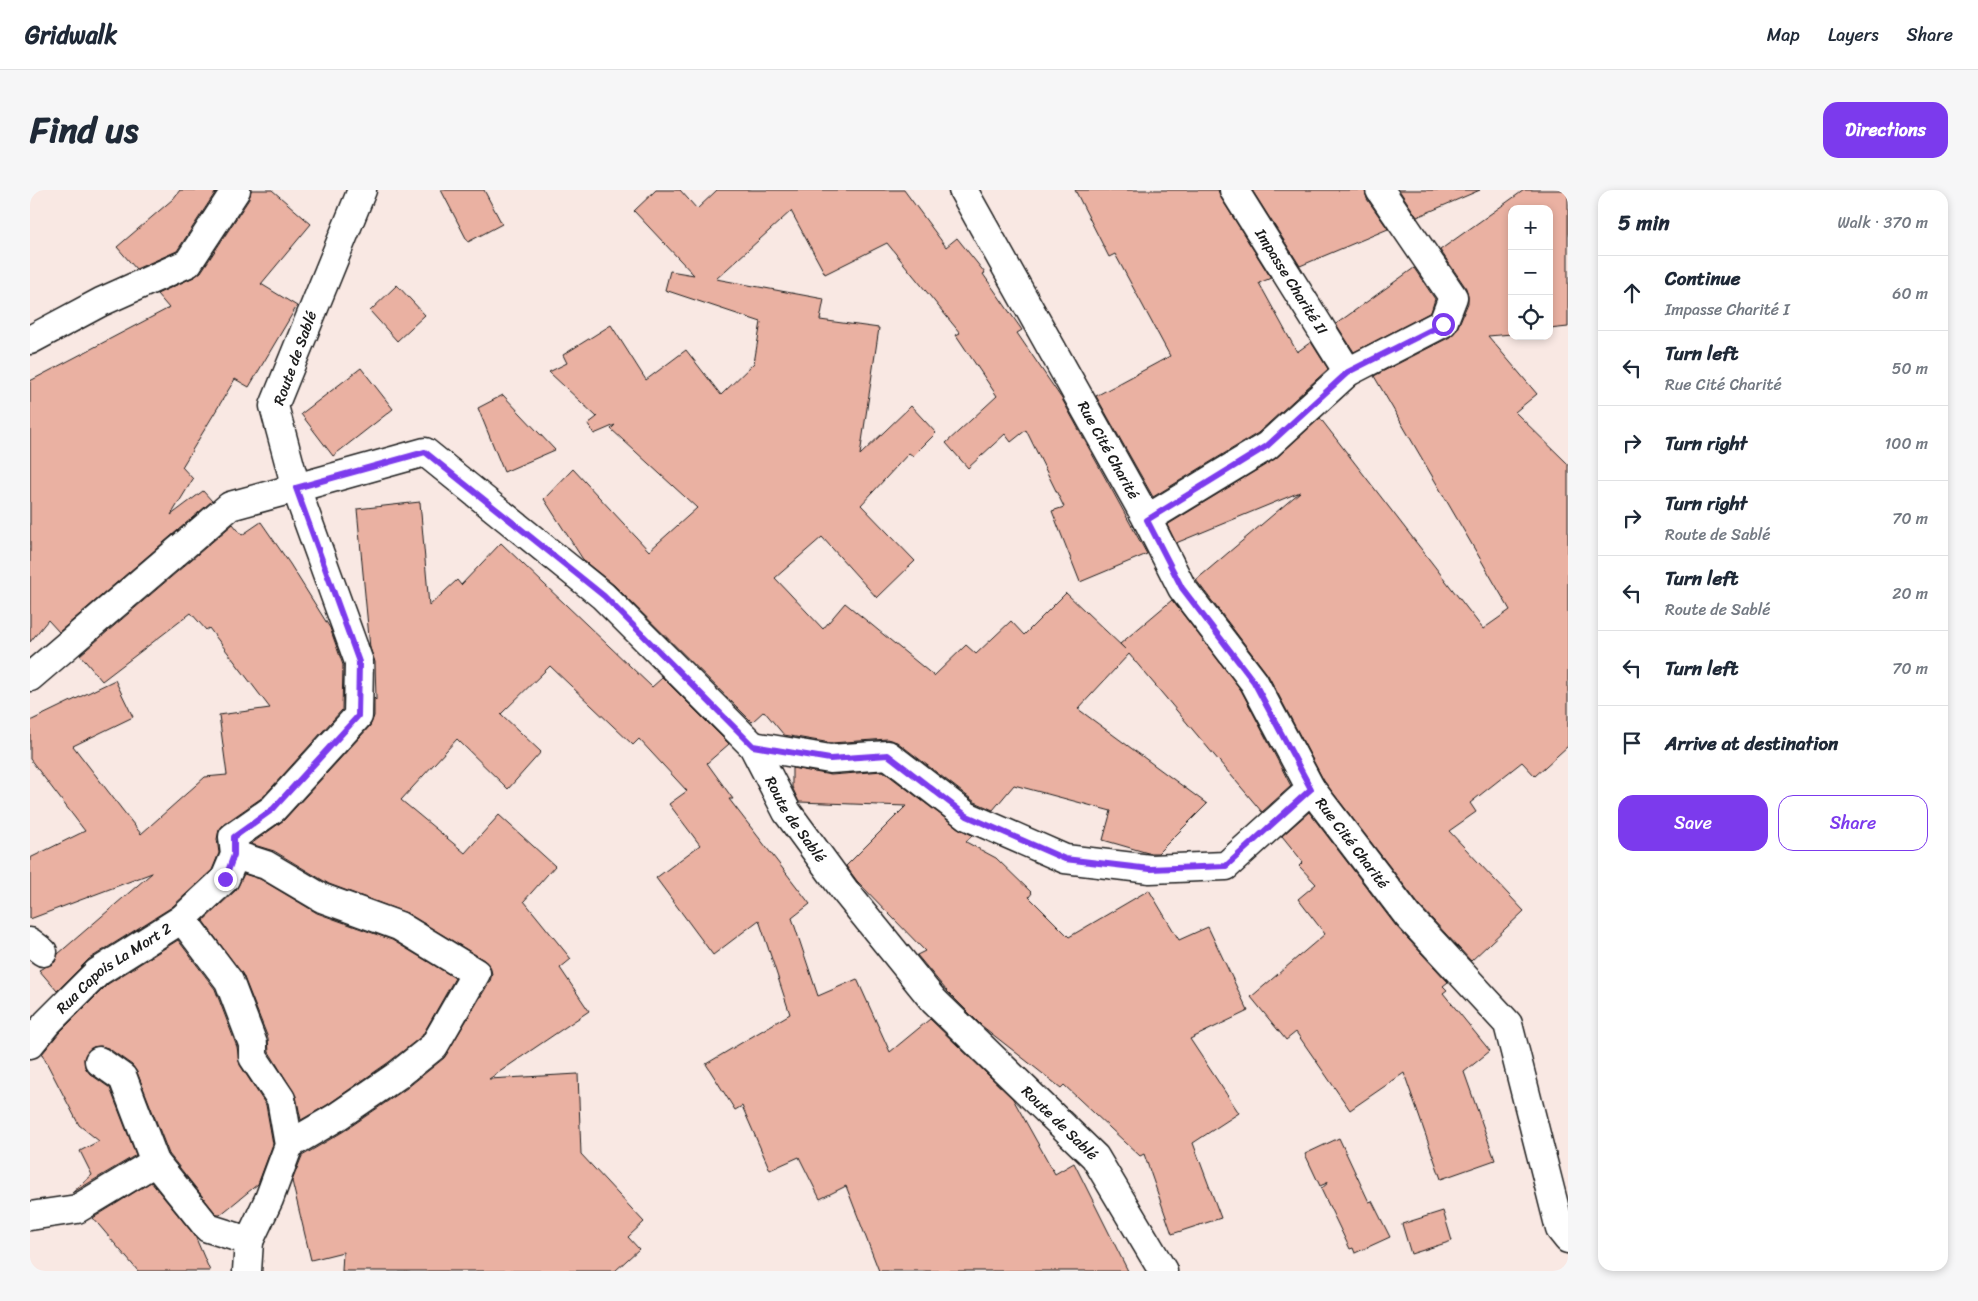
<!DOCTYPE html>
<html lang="en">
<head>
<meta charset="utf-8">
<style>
	body { margin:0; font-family:Sriracha,sans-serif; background:#f6f6f7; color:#1f2937 }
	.controls { position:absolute; right:15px; top:15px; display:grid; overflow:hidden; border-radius:10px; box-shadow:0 2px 8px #0003 }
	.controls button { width:45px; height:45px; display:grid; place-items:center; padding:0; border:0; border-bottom:1px solid #e0e1e3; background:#fff; color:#1f2937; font:25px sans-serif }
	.stop { position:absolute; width:15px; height:15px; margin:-11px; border:4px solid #7c3aed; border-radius:50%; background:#fff }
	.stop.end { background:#7c3aed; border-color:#fff; box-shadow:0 1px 5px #0008 }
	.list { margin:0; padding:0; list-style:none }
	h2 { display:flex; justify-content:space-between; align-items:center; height:65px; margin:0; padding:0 20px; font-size:21px }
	h2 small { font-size:16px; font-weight:400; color:#747a83 }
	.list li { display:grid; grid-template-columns:32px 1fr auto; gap:15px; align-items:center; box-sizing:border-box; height:75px; padding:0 20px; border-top:1px solid #e0e1e3 }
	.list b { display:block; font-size:19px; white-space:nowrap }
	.list p { margin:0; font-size:16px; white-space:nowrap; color:#747a83 }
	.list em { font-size:16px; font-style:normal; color:#747a83 }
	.actions { display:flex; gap:10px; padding:15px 20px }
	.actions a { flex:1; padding:11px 0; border:1px solid #7c3aed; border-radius:15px; text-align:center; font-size:18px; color:#7c3aed }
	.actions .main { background:#7c3aed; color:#fff }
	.icon { flex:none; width:28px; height:28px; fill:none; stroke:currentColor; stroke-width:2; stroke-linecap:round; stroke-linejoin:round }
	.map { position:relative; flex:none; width:1538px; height:1081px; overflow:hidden; border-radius:15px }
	header { display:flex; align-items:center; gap:30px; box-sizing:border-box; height:70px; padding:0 25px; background:#fff; border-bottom:1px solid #e0e1e3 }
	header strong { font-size:24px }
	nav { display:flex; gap:28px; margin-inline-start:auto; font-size:18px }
	.intro { display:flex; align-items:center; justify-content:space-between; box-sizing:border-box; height:120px; padding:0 30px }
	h1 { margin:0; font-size:35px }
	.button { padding:12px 22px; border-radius:15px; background:#7c3aed; color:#fff; font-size:18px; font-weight:700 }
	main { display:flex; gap:30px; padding:0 30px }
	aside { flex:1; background:#fff; border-radius:15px; box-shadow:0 2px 8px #0003 }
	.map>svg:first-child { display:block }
	.building { fill:#eab1a2; stroke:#1c1c1c }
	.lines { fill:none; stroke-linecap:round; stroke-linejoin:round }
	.minor-casing { stroke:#1c1c1c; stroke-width:31 }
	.minor { stroke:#fff; stroke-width:28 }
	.route { stroke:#7c3aed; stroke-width:6 }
	.labels { text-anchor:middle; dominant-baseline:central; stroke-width:4.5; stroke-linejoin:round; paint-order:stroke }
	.street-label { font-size:15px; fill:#1c1c1c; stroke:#fff }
</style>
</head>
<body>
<header>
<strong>Gridwalk</strong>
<nav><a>Map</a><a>Layers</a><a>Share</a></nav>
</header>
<div class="intro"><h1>Find us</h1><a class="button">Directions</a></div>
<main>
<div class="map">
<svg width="1538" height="1081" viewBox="0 0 1538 1081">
	<rect width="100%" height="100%" fill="#f9e8e3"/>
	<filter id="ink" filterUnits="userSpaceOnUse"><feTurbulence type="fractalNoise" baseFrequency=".02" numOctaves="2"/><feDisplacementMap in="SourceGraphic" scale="10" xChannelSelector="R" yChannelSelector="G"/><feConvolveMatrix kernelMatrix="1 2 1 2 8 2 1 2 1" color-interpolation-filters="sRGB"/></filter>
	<g filter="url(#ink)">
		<path class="building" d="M150,0H187L147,61L106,79L87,57L143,9Z
			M221,0H242L281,34L231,94L267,116L219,197L205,189L152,277L163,289L141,325L173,301L182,311L29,442L18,430L0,452V191L139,118L127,104L164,87L171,82L219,9Z
			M411,0H454L472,34L438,52Z
			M626,0H650L667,19L687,0H874L916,57L927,48L955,83L953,84L992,140L987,143L1032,209L1117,364L1050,392L1022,321L1034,317L996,240L981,252L975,244L938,278L916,253L967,206L926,145L930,143L857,53L795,84L761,21L686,89L794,109L790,130L849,138L830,265L881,216L906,243L883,266L879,263L831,315L885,371L847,408L792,347L745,388L793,439L815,413L904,486L936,455L946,464L981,431L994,445L1036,403L1095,459L1090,454L1142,410L1211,500L1261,596L1232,622L1099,464L1048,519L1177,614L1128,663H1118L1073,650L1081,621L984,595L963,620L945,612L867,552L857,549L801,553L754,545L734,521L722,532L584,395L554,371L514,309L543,279L619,361L667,318L581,239L585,235L564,244L558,234L567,227L519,182L537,173L533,165L581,135L616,190L656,160L691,205L724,173L731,132L635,100L640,81L664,85L604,21Z
			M1045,0H1188L1191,8L1241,88L1229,93L1267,162L1281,152L1298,179L1228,243L1123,307L1066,206L1140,166L1085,64L1079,67Z
			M1222,0H1335L1337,9L1358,39L1270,76Z
			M1369,0H1450L1387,27Z
			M1494,0H1538V137L1519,139V19H1482V144L1458,146L1507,204L1485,222L1538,274V556L1505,586L1492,572L1440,613L1446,622L1419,641L1494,721L1441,771L1390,716L1294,591L1238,485L1166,390L1270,302L1146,353L1137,335L1245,269L1290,228L1453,439L1480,420L1344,186L1420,147L1427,139L1438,113V105L1436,98L1410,60Z
			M1384,78L1405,109L1401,122L1324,162L1306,134Z
			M367,95L395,125L367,151L340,121Z
			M331,178L363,219L303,266L271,224Z
			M473,205L525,260L474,282L448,218Z
			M390,312L399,416L427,390L431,395L471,353L622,497L632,488L630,485L699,554L677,573L703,609H699L780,714L762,728L788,806L827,789L860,862L900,829L983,909L1025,984L1044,973L1098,1081H849L816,996L790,1009L769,967L740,980L712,916L705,920L676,874L760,824L729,730L683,765L626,688L670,655L639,614L657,601L609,549L603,555L520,476L471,524L511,562L478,599L427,549L371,610L435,663L469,625L525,676L494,711L541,769L530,778L559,821L459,889L548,884L551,964L614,1032L598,1047L609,1059L585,1081H312L313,1062L281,1070L262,991L272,966L314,941L377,898L414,868L460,791L462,784L460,776L454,770L377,723L299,694L244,661L221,654L254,630L340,536L344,526V508L346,510L345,472L340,458L327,319Z
			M231,332L260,374L300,438L313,475L312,520L233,607L194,634L189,640L187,649L189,663L182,680L142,717L59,769L27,801L9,780L25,772L28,764L122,683L0,729V668L55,641L0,569V531L85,490L103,527L43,556L111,644L175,587L197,585L189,525L240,518L179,438L176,440L161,423L72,491L50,465L203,334L212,345Z
			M762,578L801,585L853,581L928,638L942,645L936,652L966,668L1002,703L999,707L1039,747L1119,700L1149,750L1178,737L1218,821L1160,849L1209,923L1163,953L1191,1028L1142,1044L1114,964L1110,966L1034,895L1031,898L952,836L916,800L887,765L895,761L827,691L816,676L876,616L769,612L762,597Z
			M1279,622L1366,736L1418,792L1413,796L1417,800L1413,803L1460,861L1434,882L1465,970L1411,989L1374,883L1320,920L1266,842L1256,850L1221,807L1295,744L1268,709L1286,694L1269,676L1273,672L1252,646Z
			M214,684L230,689L287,723L362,750L425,788L392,846L359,872L297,915L271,930L266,906L239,862L238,848L213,785L173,731L206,700Z
			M148,750L185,799L207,857L210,875L236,915L243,954L228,994L190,1025H187L139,964L107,882L102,875L78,858L71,856L63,857L57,862L54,869L55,877L60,884L80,898L106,965L42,1003L62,985L50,961L69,951L49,935L12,864L29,843L78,794Z
			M1309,948L1339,1012L1342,1011L1360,1047L1325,1063L1323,1058L1320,1059L1291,999L1299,992L1290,996L1275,964Z
			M121,992L165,1046L180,1081H108L63,1028Z
			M1413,1021L1422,1051L1381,1064L1372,1034Z"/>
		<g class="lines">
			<defs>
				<g id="minor">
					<path id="s1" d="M332,0L244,216L266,298L395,262L573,406L723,556L757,622L815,701L904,811L1065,967L1133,1081"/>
					<path id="s2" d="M933,0L1117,329L1152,398L1224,492L1281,599L1378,726L1478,834L1530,1039L1538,1049"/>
					<path id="s3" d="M1204,0L1318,182"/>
					<path d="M0,150L71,112L158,73L206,0"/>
					<path d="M1117,329L1237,256L1318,182L1413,133L1423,107L1350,0"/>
					<path d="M0,487L200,316L266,298L329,472L328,526L243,619L203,647L205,665L195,689L152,729L199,791L223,854V867L251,909L259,955L239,1009L219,1051"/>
					<path d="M723,556L800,569L858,565L937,626L1035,669L1120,679L1196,676L1281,599"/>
					<path d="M205,665L236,675L292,708L369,736L446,783L404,856L368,885L305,928L259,955"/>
					<path d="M0,752L13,762"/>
					<path id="s4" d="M0,854L17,833L68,782L152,729"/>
					<path d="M69,871L93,888L125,972"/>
					<path d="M0,1026L47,1019L125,972L178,1038L219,1051L217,1081"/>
				</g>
			</defs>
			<use href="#minor" class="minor-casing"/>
			<use href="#minor" class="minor"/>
		</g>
	</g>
	<g class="lines" filter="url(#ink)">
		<path class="route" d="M195,689L204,665V647L243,619L328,526L329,472L266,298L395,262L574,406L723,556L800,569L858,565L937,626L1035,669L1120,679L1196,676L1281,599L1224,492L1152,398L1117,330L1237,256L1318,182L1413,134"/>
	</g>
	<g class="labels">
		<g class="street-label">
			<text stroke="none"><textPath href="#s3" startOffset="108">Impasse Charité II</textPath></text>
			<text transform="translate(265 168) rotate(-70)">Route de Sablé</text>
			<text stroke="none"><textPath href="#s2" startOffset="298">Rue Cité Charité</textPath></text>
			<text stroke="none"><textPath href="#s1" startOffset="978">Route de Sablé</textPath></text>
			<text stroke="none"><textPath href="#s2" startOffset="762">Rue Cité Charité</textPath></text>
			<text stroke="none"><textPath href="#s4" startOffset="114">Rua Capois La Mort 2</textPath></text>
			<text stroke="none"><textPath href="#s1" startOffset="1382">Route de Sablé</textPath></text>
		</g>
	</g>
</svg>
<div class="controls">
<button>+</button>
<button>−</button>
<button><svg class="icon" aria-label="locate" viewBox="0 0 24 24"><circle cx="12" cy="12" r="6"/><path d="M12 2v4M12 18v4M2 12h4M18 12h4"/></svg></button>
</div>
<div class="stop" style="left:1413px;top:134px"></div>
<div class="stop end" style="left:195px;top:689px"></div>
</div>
<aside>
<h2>5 min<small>Walk · 370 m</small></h2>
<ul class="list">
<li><svg class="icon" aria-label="ahead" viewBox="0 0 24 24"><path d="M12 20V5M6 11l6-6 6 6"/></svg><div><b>Continue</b><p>Impasse Charité I</p></div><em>60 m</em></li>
<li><svg class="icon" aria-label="left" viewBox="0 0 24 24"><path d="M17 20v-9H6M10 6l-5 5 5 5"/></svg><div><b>Turn left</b><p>Rue Cité Charité</p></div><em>50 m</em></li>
<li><svg class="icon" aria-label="right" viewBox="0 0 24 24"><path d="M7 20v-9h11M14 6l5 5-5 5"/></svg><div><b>Turn right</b></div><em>100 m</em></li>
<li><svg class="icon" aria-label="right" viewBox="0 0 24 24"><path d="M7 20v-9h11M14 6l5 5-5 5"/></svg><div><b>Turn right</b><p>Route de Sablé</p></div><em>70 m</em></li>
<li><svg class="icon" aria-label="left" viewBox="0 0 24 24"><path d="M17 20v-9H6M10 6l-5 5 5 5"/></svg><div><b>Turn left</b><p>Route de Sablé</p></div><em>20 m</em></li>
<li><svg class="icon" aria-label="left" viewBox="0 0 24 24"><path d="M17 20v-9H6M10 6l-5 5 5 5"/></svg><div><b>Turn left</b></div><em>70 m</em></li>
<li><svg class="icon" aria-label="arrive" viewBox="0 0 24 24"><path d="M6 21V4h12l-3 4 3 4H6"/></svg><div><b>Arrive at destination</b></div></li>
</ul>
<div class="actions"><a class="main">Save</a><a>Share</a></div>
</aside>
</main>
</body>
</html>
